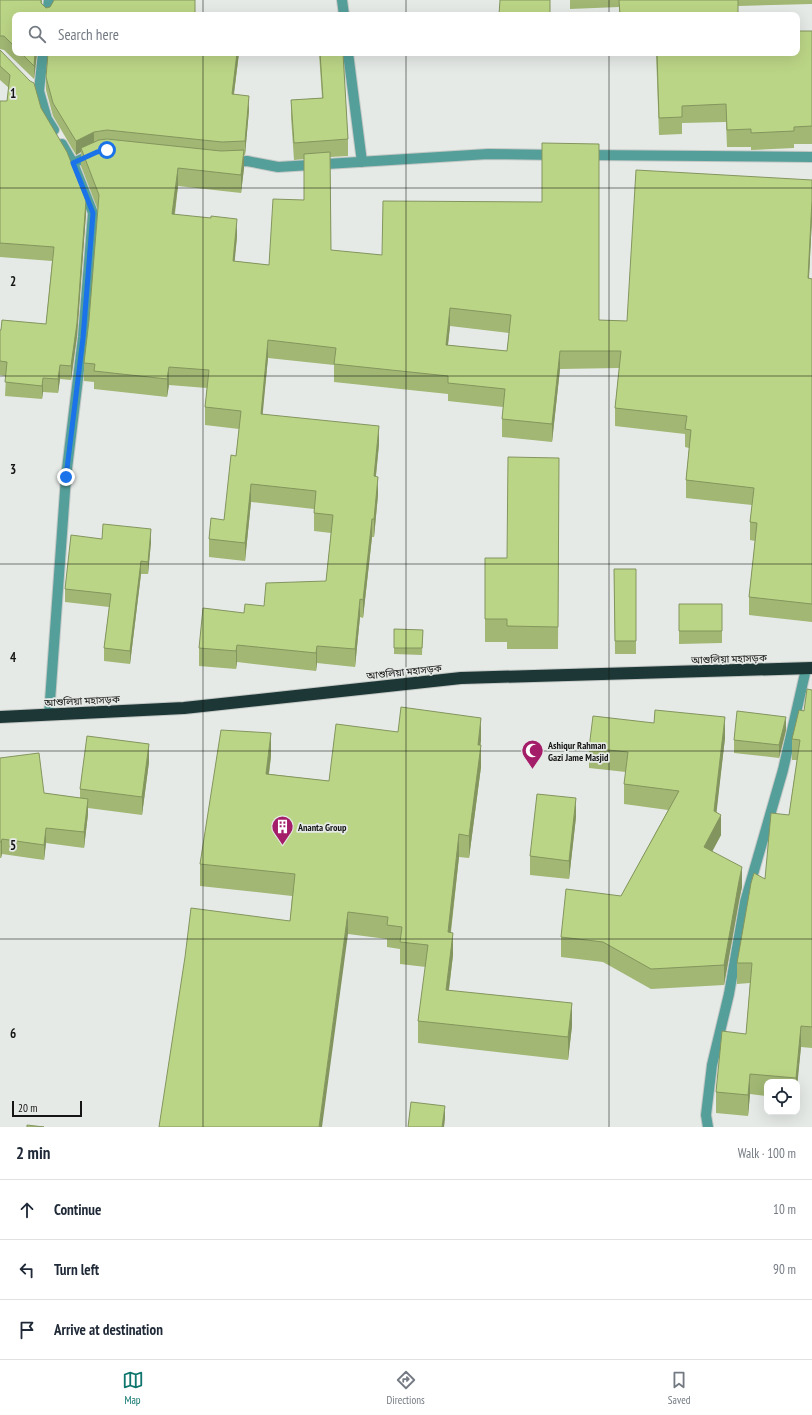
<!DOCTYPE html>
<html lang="en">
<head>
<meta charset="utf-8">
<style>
	body { margin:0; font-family:"PT Sans Narrow","Noto Sans Bengali",sans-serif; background:#f6f6f7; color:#1f2937 }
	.controls { position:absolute; right:12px; bottom:12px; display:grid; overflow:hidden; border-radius:8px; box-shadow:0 4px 16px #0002 }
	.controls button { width:36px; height:36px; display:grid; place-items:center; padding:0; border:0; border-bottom:1px solid #e0e1e3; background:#fff; color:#1f2937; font:20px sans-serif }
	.scale { position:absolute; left:12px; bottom:10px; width:70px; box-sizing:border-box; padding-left:4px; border:2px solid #141514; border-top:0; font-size:11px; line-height:14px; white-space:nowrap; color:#141514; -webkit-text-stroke:3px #e6eae7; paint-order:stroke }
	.stop { position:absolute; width:12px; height:12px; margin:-9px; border:3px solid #1a73e8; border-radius:50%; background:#fff }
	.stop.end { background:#1a73e8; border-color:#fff; box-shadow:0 1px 4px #0008 }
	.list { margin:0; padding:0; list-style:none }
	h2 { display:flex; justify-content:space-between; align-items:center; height:52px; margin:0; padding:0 16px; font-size:17px }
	h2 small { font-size:13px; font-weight:400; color:#747a83 }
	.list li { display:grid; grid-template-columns:26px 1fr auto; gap:12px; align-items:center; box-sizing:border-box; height:60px; padding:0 16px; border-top:1px solid #e0e1e3 }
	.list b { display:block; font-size:15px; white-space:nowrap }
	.list em { font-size:13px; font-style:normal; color:#747a83 }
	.icon { flex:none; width:22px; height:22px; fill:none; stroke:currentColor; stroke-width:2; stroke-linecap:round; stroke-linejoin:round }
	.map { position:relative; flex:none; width:812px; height:1127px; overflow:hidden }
	.search { position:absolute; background:#fff; box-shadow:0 4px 16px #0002; left:12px; right:12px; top:12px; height:44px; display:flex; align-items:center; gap:10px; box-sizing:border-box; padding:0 14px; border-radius:8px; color:#747a83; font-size:15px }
	.sheet { height:232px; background:#fff }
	nav { display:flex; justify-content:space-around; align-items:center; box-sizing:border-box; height:56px; border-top:1px solid #e0e1e3; background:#fff; font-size:11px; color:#747a83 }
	nav a { display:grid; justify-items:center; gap:2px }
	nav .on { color:#0f766e }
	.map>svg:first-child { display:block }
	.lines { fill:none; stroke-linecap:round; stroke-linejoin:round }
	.minor-casing { stroke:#c4c8c5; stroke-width:12 }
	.highway-casing { stroke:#c4c8c5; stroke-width:14 }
	.minor { stroke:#559f9a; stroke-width:10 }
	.highway { stroke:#1c3735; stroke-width:12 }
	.wall { fill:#a1b773; fill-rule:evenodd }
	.shaded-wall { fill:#83955e }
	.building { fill:#bbd586; stroke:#83955e; fill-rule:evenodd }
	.route { stroke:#1a73e8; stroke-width:5 }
	.grid { fill:none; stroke:#141514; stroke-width:1; stroke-opacity:0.55 }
	.labels { text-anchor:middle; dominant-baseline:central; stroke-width:3.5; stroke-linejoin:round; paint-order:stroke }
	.street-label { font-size:10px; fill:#141514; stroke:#e6eae7 }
	.poi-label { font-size:10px; font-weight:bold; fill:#141514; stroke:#e6eae7; text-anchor:start }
	.grid-label { font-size:13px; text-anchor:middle; font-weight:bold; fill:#141514; stroke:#e6eae7; stroke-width:3.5; stroke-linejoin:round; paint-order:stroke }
</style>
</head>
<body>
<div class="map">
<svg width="812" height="1127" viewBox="0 0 812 1127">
	<rect width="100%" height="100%" fill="#e6eae7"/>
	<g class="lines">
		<defs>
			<path id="minor" d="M342,0L344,15
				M47,15L49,0
				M43,53L39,91L47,119L54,130
				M348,53L362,162
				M586,155L812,157
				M231,162L247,161L278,167L488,154L556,155
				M73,163L93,154
				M49,715L66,477L83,337L93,213L73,163L62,144
				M708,1127L706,1115L712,1065L729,994L745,902L783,770L806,669"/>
			<path id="highway" d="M0,717L184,708L461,678L812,668"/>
		</defs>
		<use href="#minor" class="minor-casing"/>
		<use href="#highway" class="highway-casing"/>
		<use href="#minor" class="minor"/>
		<use href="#highway" class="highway"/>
	</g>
	<path class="wall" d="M0,0H42V4L46,8L195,0L15,15V53H37L34,79L4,50L0,49Z
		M570,0H812V4L738,6V15H619V7L570,9Z
		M812,31V144H794V148L751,150V147H727L726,122L682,123V134L659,135L656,53H797Z
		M0,50L41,108L86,214L77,336L71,380L60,379L58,393L43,392L42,399L5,396L6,376L0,375V330L46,324L52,261L0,257V101H7L9,88L0,80Z
		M48,53H239L234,94L249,110L245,155H244V168L241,193L178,186L175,214L237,237L234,261L269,265L304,200V159L294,160L291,117V100L322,98L319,53H343L348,139V156L330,157L331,250L599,320L627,321L812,180V218L809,278L812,279V622L749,615V597L755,541L750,540V522L752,505L686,498V480L689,448L685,447V434L615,426V408L619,368L560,369L552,442L502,437V419L503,407L448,401V394L334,382V365L268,358L262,414L379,444L376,476L378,495L374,537H372L363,618L360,617L355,667L317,663L316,671L237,662L236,669L199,666V648L244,613L264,606L326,581L331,533L314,531V509L251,502L245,561L209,557V539L224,520L236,456L239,429L205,425V407L207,388L169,385L167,397L94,389V382L84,381V363L89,320L98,210L81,166V152L76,155L53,116L46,90V77ZM450,326L509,333L507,351L448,345Z
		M559,458L558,649H507V642H485V558H507Z
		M102,539L151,542L148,574H141L130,664L104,661V648L109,607L65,602V589Z
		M614,569H636V654H615Z
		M679,604H722V643L679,644Z
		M394,629L423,630L422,655L394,654Z
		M812,690V1048L801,1047L797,1082H767V1096L750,1094L748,1116L716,1113V1092L746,1034L750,983L737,984V963L765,879L789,815L797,760H792V739L804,711Z
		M786,730L779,758L734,753V740Z
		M398,732L481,740L480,745L481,767L469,858L459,857L451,932L453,955L449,990L572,1026L568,1060L418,1043V1021L426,967L400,964V949L387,947V939L348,934L290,921L292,896L200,886V864L271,756L269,774L329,781Z
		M725,738L716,812L721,835L712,851L742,887L739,901L724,985L651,989L603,962L561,957V937L621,896L668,810L624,804V784L626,772L589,768V748Z
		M0,758L44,793L80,798V789L149,762L142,815L88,808V814L84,848L46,843L44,860L2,854L1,858H0Z
		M576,817L569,879L530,875V856Z"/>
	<path class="shaded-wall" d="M35,53H37L34,79V66Z
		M237,53H239L232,108V94Z
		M249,96V110L245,155V141Z
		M94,132V146L81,148V152L76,155V141Z
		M244,150V168L241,193V175Z
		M178,168V186L172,232V214Z
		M86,200V214L77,336L71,380V366Z
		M812,200V218L808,296V278Z
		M237,219V237L233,279V261Z
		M450,308V326L446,362V345Z
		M268,340V358L261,432V414Z
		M560,351V369L552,442V424Z
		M60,365V379L58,393V379Z
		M169,367V385L167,397V379Z
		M43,378V392L42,399V386Z
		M379,426V444L374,494V476Z
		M378,477V495L374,537V519Z
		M251,484V502L245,561V543Z
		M372,519V537L363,618V600Z
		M151,529V542L148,574V562Z
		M141,561V574L130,664V651Z
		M360,599V617L355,667V649Z
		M237,645V662L236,669V651Z
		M317,646V663L316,671V653Z
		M725,717V738L715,826L721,815V835L704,867V847L714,811Z
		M786,717V730L779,758V745Z
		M481,718V740L478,767V745Z
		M271,733V756L266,796V774Z
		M149,744V762L142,815V797Z
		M481,745V767L469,858V836Z
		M576,798V817L569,879V861Z
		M88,799V814L84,848V832Z
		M46,828V843L44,860V845Z
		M459,834V857L448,954V932Z
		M2,839V854L1,858V842Z
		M742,867V887L739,901L724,985V965L739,881Z
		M348,912V934L322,1127H319Z
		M453,933V955L446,1012V990Z
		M572,1003V1026L568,1060V1037Z
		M801,1026V1047L797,1088V1082H796V1078Z
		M750,1074V1094L748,1116V1095Z
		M445,1106V1119L444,1127H442Z"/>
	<path class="building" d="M0,0H41V3L46,8L50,7L53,2L54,0H195V15H15V47L4,36H0Z
		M500,0H550V15H499Z
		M619,0H738V15H620Z
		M797,31H812V126L794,127V131L751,133V129L727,130L726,104L682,106V117L659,118L657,53H797Z
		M0,50L30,81L34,83L41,108L67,152L86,200L77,323L71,366L60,365L58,379L43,378L42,386L5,382L7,362L0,361V330H1L2,320L46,324L54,247L0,243V101H7L10,75L0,66Z
		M21,53H35L34,66Z
		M48,53H237L232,94L249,96L245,141L222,142L107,130L94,132L76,141L53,103L46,77Z
		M320,53H343L348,139L294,143L291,100L323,98Z
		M107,139L221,151L244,150L241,175L178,168L172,214L211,218V216L237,219L233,261L269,265L273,199L304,200V154L330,152L331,250L382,255L383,201L542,202V143L599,144V320L627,321L636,170L812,180V200L808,278L812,279V604L749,597L757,523L750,522L754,488L686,480L691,430L685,429L687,416L615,408L621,351H560L552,424L502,419L505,389L448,383V376L334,364L336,348L268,340L261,414L379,426L374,476L378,477L374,519H372L363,600L360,599L355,649L317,646L316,653L237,645L236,651L199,648L203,608L244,613L245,604L264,606L266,583L326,581L333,515L314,513L316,491L251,484L245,543L209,539L211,518L224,520L231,455L236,456L241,411L205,407L209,370L169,367L167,379L94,371L95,364L84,363L89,320L99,195L81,148L99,140ZM450,308L511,315L507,351L446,345Z
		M508,457L559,458L558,627L507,626V619H485V558H507Z
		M103,524L151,529L148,562L141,561L130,651L104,648L111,594L65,589L71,535L102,539Z
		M614,569H636V641H615Z
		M679,604H722V631H679Z
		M394,629L423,630L422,648H394Z
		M807,689L812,690V1027L801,1026L796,1078L750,1074L748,1095L716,1092L722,1031L746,1034L752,963H737L751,883L754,873L765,879L771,813L789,815L800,740L792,739L799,710L804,711Z
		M401,707L481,718L478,745H481L469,836L459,834L448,932L453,933L446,990L572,1003L568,1037L418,1021L428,945L400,942L402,927L387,925L388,917L348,912L319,1127H159L185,957L191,908L290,921L295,874L200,864L221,730L271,733L266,774L329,781L336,724L398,732Z
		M655,710L725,717L714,811L721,815L704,847L742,867L739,881L724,965L651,969L603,942L561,937L566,889L621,896L679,791L624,784L628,752L589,748L593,716L654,723Z
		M737,711L786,717L779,745L734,740Z
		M87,736L149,744L142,797L80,789Z
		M39,753L44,793L88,799L84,832L46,828L44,845L2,839L1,842H0V758Z
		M537,794L576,798L569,861L530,856Z
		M411,1102L445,1106L442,1127H408Z
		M27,1125L44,1127H27Z"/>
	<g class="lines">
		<path class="route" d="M66,477L83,338L93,213L73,163L97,152L107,150"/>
	</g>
	<path class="grid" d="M203,0V15M406,0V15M609,0V15M203,53V1127M406,53V1127M609,53V1127M0,188H812M0,376H812M0,564H812M0,751H812M0,939H812"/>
	<defs>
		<symbol id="mosque-pin" viewBox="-11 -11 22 30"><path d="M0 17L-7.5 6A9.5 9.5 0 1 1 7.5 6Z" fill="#a31d69" stroke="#e6eae7"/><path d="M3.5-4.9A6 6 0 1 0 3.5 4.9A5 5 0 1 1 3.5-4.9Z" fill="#fff"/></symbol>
		<symbol id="building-pin" viewBox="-11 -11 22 30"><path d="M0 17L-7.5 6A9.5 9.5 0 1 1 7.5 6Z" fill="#a31d69" stroke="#e6eae7"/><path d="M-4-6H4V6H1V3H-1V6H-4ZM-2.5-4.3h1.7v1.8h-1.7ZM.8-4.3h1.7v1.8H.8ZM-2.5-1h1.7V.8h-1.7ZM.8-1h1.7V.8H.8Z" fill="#fff"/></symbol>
	</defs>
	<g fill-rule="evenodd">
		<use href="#mosque-pin" x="520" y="738" width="25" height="34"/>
		<use href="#building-pin" x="270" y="814" width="25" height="34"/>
	</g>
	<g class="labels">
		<g class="street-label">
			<text transform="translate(729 659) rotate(-2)">আশুলিয়া মহাসড়ক</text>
			<text transform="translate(404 672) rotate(-6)">আশুলিয়া মহাসড়ক</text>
			<text transform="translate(82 701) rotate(-3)">আশুলিয়া মহাসড়ক</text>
		</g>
		<g class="poi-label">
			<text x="548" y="745">Ashiqur Rahman<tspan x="548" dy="12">Gazi Jame Masjid</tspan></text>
			<text x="298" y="827">Ananta Group</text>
		</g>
	</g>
	<g class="grid-label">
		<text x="13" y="98">1</text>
		<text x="13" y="286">2</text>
		<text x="13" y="474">3</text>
		<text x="13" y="662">4</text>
		<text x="13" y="850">5</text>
		<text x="13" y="1038">6</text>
	</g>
</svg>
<div class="controls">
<button><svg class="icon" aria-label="locate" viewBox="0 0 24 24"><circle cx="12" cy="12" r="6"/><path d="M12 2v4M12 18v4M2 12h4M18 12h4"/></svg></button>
</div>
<div class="scale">20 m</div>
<div class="stop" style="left:107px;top:150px"></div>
<div class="stop end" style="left:66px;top:477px"></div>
<div class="search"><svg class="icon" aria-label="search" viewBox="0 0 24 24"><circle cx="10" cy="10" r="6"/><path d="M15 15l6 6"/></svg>Search here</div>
</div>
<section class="sheet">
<h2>2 min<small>Walk · 100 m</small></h2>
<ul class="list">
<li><svg class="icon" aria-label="ahead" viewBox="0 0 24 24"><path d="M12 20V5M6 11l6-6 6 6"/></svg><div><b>Continue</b></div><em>10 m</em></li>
<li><svg class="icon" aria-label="left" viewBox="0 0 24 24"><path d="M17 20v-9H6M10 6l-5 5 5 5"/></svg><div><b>Turn left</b></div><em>90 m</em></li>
<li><svg class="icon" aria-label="arrive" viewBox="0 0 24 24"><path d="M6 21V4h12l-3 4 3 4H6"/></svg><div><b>Arrive at destination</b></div></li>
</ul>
</section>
<nav>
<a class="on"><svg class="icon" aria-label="map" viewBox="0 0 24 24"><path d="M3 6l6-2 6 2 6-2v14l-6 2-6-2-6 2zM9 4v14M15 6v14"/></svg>Map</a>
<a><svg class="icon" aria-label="directions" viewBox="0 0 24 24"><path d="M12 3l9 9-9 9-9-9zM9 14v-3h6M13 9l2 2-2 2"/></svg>Directions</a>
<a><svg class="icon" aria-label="saved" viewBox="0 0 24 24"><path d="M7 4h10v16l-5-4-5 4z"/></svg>Saved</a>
</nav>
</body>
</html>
